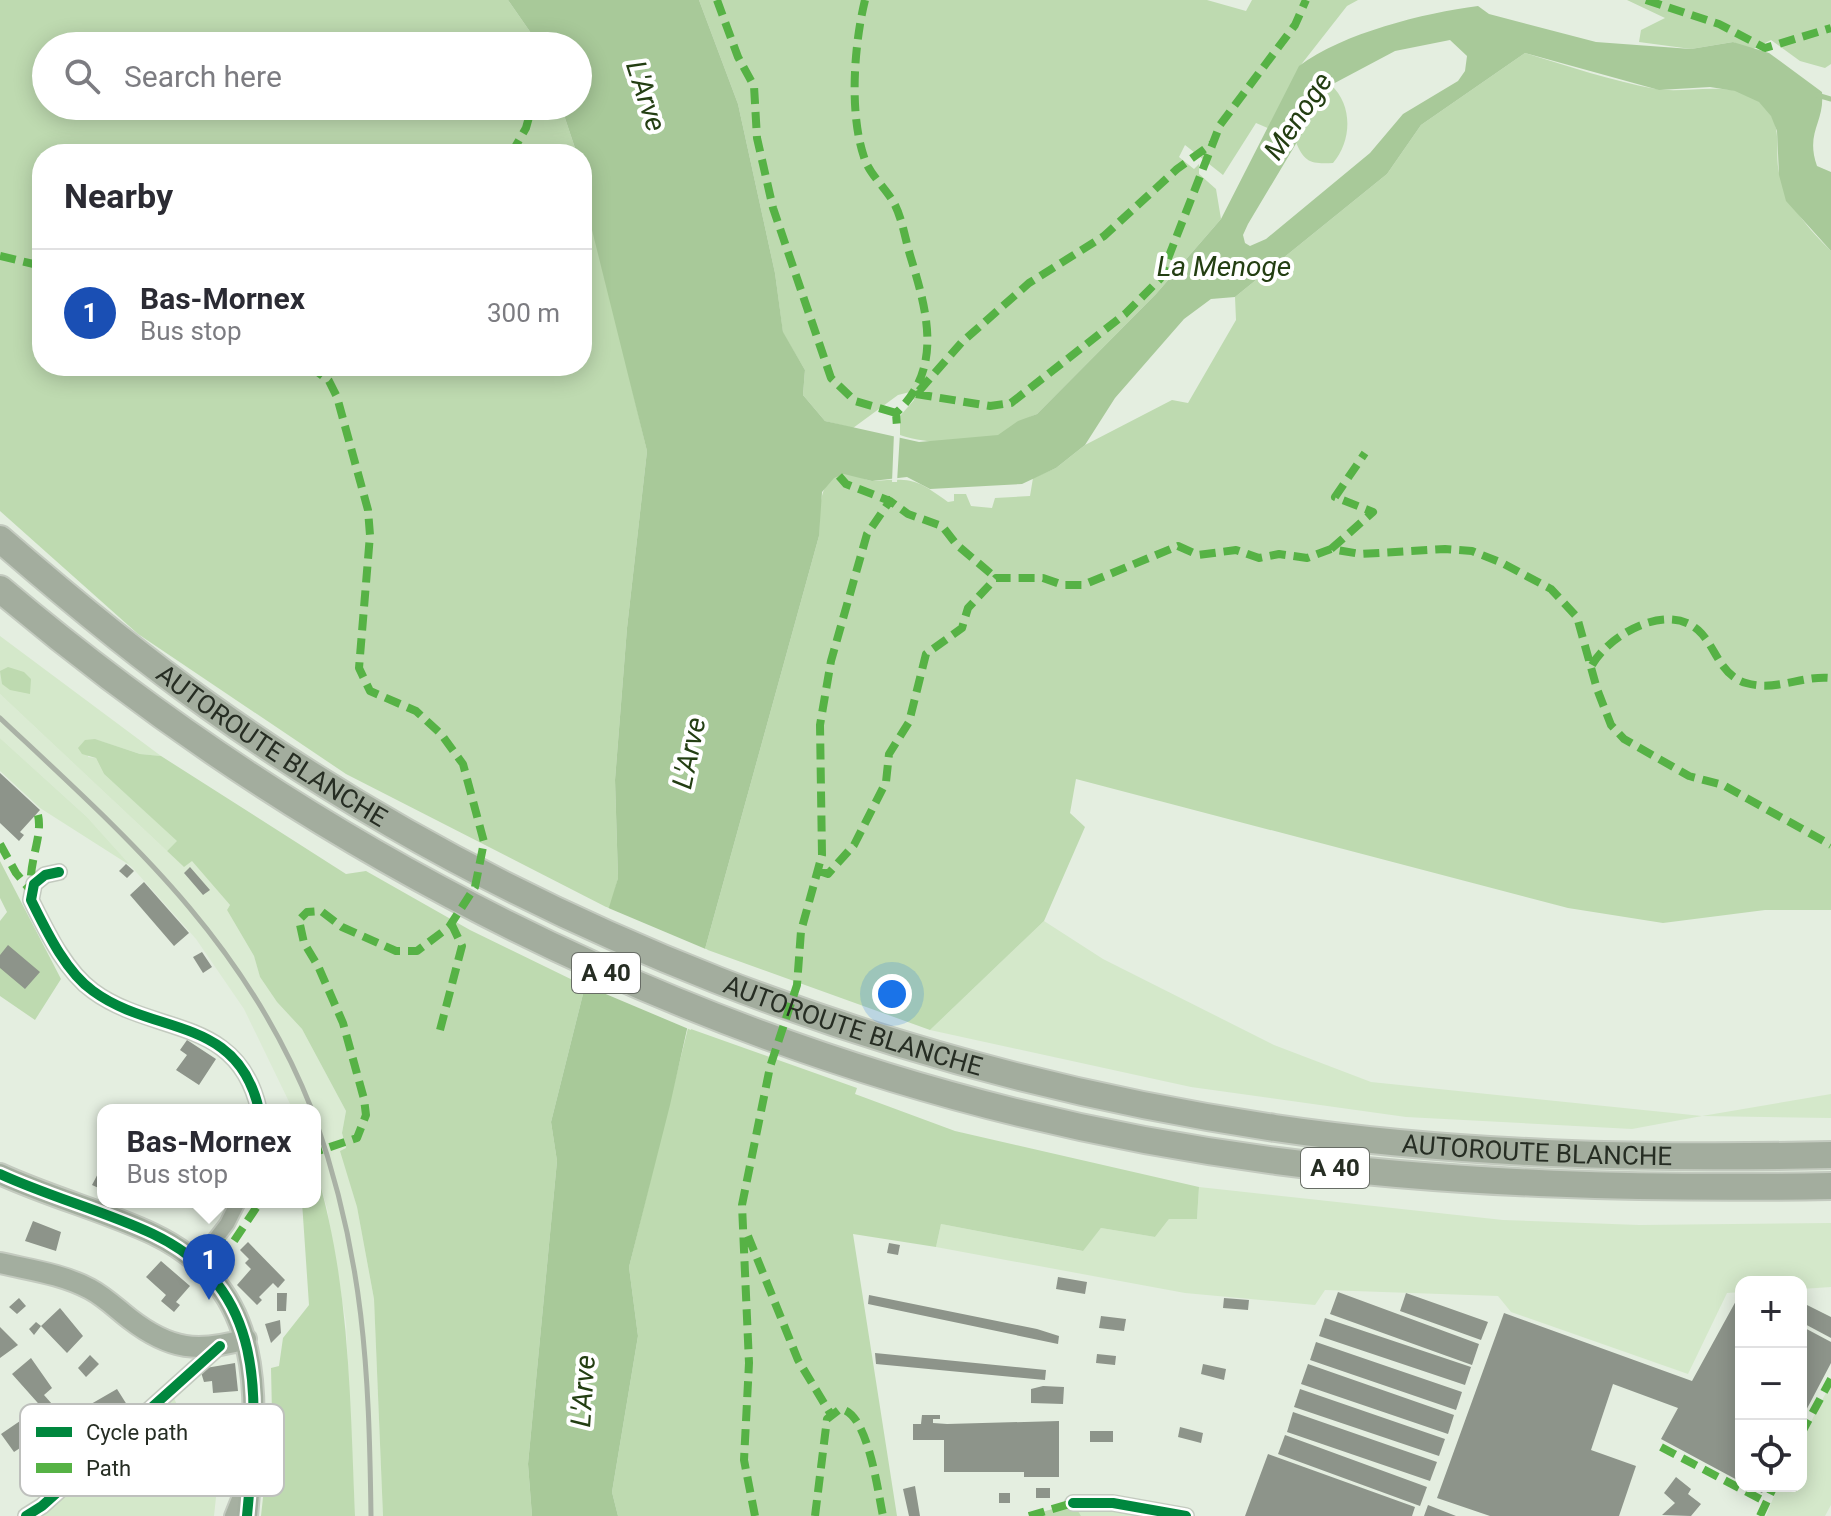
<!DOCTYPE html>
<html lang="en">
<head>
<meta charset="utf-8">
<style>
	body { margin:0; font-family:Roboto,sans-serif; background:#f2f2f3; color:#2b2b33 }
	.controls { position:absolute; right:24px; bottom:24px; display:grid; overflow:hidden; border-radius:16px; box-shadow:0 4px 20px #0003 }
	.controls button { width:72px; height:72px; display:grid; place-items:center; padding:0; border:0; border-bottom:2px solid #e1e1e2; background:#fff; color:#2b2b33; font:40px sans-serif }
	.you { position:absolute; left:892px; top:994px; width:28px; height:28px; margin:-20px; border:6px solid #fff; border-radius:50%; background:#1a73e8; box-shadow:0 0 0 12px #1a73e833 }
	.badge { display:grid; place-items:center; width:52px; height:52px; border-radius:50%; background:#687165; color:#fff; font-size:26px; font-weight:700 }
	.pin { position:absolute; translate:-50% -66px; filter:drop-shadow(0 2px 4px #0008) }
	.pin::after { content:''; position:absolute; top:42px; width:28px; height:24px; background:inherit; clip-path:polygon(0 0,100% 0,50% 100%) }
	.popup { position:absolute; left:97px; top:1104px; width:224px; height:104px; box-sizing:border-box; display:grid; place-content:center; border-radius:16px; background:#fff; filter:drop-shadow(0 2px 6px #0005); font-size:26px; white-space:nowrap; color:#7c7c81 }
	.popup b { font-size:30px; color:#2b2b33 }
	.popup::after { content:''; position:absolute; left:50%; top:100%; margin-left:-16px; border:16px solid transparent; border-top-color:#fff }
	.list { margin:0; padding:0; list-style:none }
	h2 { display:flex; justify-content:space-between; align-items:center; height:104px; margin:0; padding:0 32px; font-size:34px }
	h2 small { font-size:26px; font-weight:400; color:#7c7c81 }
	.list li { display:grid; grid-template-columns:52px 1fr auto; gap:24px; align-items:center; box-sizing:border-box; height:128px; padding:0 32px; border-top:2px solid #e1e1e2 }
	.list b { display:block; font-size:30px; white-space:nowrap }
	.list p { margin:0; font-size:26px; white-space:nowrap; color:#7c7c81 }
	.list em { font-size:26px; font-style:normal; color:#7c7c81 }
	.icon { flex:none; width:44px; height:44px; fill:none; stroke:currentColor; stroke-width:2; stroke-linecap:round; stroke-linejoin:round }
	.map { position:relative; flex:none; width:1831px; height:1516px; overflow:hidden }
	.search { position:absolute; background:#fff; box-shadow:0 4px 20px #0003; left:32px; top:32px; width:560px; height:88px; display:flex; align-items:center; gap:20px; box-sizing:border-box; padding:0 28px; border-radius:44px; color:#7c7c81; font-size:30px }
	.panel { position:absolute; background:#fff; box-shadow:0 4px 20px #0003; left:32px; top:144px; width:560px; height:232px; border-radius:32px }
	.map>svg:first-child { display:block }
	.built { fill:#dbebd3 }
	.green { fill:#d4e8ca }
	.forest { fill:#bedab0 }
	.water { fill:#a8c999; fill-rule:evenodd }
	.pier { fill:#e4eee0 }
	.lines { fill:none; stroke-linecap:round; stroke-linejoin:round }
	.stream { stroke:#a8c999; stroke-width:5 }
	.building { fill:#8d948a }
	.street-casing { stroke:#c3cabf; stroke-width:18 }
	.secondary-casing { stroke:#c3cabf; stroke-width:24 }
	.highway-casing { stroke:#c3cabf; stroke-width:30 }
	.street { stroke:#a6b0a1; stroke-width:14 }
	.secondary { stroke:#a3ae9f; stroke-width:20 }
	.highway { stroke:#a3ad9e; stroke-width:26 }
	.rail { stroke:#aab2a6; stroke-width:5 }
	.quiet { stroke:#56b245; stroke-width:8; stroke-dasharray:16 8; stroke-linecap:butt }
	.cycleway-casing { stroke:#fff; stroke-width:15 }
	.cycleway { stroke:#00873e; stroke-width:10 }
	.labels { text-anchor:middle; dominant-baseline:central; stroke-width:8; stroke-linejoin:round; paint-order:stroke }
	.shield { fill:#fff; stroke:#676c65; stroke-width:2 }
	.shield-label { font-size:24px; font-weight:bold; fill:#262d23 }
	.street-label { font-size:26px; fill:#262d23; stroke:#fff }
	.water-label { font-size:28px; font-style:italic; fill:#233e12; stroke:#fff }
	.key { fill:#fff; stroke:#bec0bd; stroke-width:2 }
	.key-label { font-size:22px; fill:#262d23 }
</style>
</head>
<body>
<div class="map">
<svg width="1831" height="1516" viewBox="0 0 1831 1516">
	<rect width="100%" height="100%" fill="#e4eee0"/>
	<path class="built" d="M0,694L183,866L192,860L230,905L227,910L254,956L260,977L277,1002L302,1029L346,1111L342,1133L346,1149L341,1151L357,1207L374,1299L383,1516H355L346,1323L327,1208L315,1167V1110H293L244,1009L196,939L87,817L0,738Z"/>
	<path class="green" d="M0,636L161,756L140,754L94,739L88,757L96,758L104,774L178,841L167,851L0,694Z
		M0,738L87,817L131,866L40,808L0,771Z
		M1044,921L1103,959L1274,1045L1371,1082L1702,1116L1831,1094V1118L1702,1116L1632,1129L1406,1117L1191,1087L930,1030Z
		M1199,1187L1503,1220L1639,1225L1831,1223V1287L1801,1289V1282H1741V1292L1727,1293L1688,1374L1511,1312L1498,1296L1325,1290L1315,1305L1185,1293L936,1247L941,1224L1082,1251L1101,1228L1155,1237L1169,1219H1197Z
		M1831,1383V1505L1825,1516H1766L1778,1486H1801V1441Z
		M174,1398L192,1441L223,1431L214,1516H43Z
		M1073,1503L1079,1511L1106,1509L1144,1516H1029Z"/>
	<path class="forest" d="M0,0H508L540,46H46V106H561L577,154H42V366H582V179L647,451L627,628L615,780L618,878L610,909L346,774L138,634L0,511Z
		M699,0H1207L1246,11L1252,0H1358L1347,6L1300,66L1270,129L1256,123L1223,175L1185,145L1179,157L1194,169L1199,164V174L1216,189L1221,219L1156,294L1037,414C1023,419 1012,429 999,435C971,446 926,444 900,435V416L914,400L910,392L898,395L853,428L825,421L803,395L805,370L783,333L775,273L738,104Z
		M1627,0H1831V64L1825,68L1800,61L1771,40L1751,50L1733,42L1691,49L1639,42L1641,30L1665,18Z
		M1525,53C1568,66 1612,81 1656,89C1693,95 1745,74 1771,115C1782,133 1774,157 1780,176C1788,206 1809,229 1831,251V910H1765L1663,923L1568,908L1076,779L1070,813L1085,827L1044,921L930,1030L705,949L819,536C820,517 816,475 845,474C855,473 865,481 875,481C913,478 916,479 948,502L954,501V494H966L971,506L992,508L995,498L1030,496L1033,478L1056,468L1085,445L1172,400L1188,403L1236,320L1235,297L1387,174L1421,125Z
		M1331,85C1353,105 1352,141 1333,163C1312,164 1304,163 1296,142Z
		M8,667L24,672L31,679L30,694L10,690L2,684L0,671Z
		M95,739L140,754L161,756L346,874L366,871L470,930L585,986L551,1122L557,1161L528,1464L532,1516H383L374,1299L357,1207L340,1151L346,1148L342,1133L346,1111L302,1029L277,1002L260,977L254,956L227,910L230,905L192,861L184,867L167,851L177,841L104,774L96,758L82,754L78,748L85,740Z
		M0,861L61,979L35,1020L0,996V921L7,912L0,898Z
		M688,1028L857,1088L855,1094L955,1131L1199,1187L1197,1219H1169L1155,1237L1101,1228L1083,1251L941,1224L936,1247L853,1234L897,1516H618L612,1492L638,1336L629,1267Z
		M315,1167C350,1281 350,1398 355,1516H261L272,1414L271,1368L279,1366L283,1338L309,1305L302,1202H315Z
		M1073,1503L1081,1516H1029Z"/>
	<path class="water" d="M508,0H699L738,104L775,273L783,332L805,370L803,395L825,421L919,442L998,435L1018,421L1037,414L1156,294L1221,219L1299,66C1343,33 1424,13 1478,6L1489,14L1596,42L1691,49L1733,42L1769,53L1822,92C1825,123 1805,132 1817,166L1831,172V251L1786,201L1779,175L1777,131L1771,116L1759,102L1735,91L1710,87L1659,90L1525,53L1421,125L1387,174L1235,297L1211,299L1184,319L1115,398L1085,445L1056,468L1022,484L930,489L907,477L872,481L844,474L834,478L822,492L819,536L705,949L670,1105L629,1267L638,1336L612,1492L618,1516H532L528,1464L557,1161L551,1122L585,986L618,878L615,780L627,628L647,451L592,230L582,179V154H577L561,106H578V46H540ZM1450,40L1467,56L1465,71L1458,81L1403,114L1370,153L1266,239L1250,246L1245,243L1243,235L1248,224L1331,85L1395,51Z"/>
	<path class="pier" d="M894,433H900L897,482H892Z
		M606,907L708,950L691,1030L582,984Z"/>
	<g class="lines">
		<path class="stream" d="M1817,95L1831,99"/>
	</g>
	<path class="building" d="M0,773L40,810L20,832L24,835L19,841L0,823Z
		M126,864L134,871L127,878L119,871Z
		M190,867L210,890L203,895L184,873Z
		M144,882L189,933L174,946L130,895Z
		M8,945L40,972L25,989L0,968V955Z
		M202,952L212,967L203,973L193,957Z
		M187,1040L216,1059L199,1085L176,1070L187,1055L180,1050Z
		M103,1164V1190L92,1185Z
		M33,1221L61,1232L56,1251L25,1241Z
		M248,1242L285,1280L278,1288L273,1283L259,1297L262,1300L257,1305L237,1285L251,1269L245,1263L249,1259L240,1250Z
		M889,1243L900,1245L898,1255L887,1253Z
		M161,1261L190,1286L176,1302L180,1305L174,1312L161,1301L166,1295L146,1277Z
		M1058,1277L1087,1282L1085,1294L1056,1289Z
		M1338,1292L1479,1344L1472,1365L1330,1314Z
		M277,1293H287L286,1311H277Z
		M1406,1293L1488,1322L1481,1340L1400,1311Z
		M869,1295L1037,1329L1059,1336L1058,1344L868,1304Z
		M19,1298L26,1306L17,1314L9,1307Z
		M1224,1298L1249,1300L1248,1310L1223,1308Z
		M1737,1299L1741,1300V1482L1661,1439L1678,1408L1613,1384L1591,1450L1636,1466L1619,1516H1490L1437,1498L1504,1313L1692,1381Z
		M1801,1302L1831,1317V1338L1801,1322Z
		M60,1308L83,1336L67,1353L41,1326Z
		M1101,1316L1126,1319L1124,1331L1099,1328Z
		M1325,1318L1471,1367L1465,1385L1319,1336Z
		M280,1320L281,1333L271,1343L265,1324Z
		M36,1322L41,1326L34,1335L29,1329Z
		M1801,1326L1831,1342V1363L1801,1420Z
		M0,1327L18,1345L0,1358Z
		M1316,1342L1462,1392L1456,1410L1310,1360Z
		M875,1353L1046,1370L1045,1380L876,1364Z
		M1097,1354L1116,1356L1115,1365L1096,1363Z
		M90,1355L99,1364L86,1377L78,1368Z
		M31,1358L52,1388L44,1395L52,1404L45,1411L12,1374Z
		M235,1363L238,1391L213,1393L212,1381L204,1382L200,1369Z
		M1203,1364L1226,1369L1224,1380L1201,1374Z
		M1308,1364L1454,1415L1448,1434L1301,1384Z
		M1043,1386L1064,1387L1063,1404L1031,1403V1389Z
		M117,1389L129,1408L105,1423L91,1404Z
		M1300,1389L1445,1439L1439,1456L1294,1407Z
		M204,1405L207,1417L190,1422L187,1410Z
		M1293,1412L1437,1462L1430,1481L1287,1432Z
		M922,1415H940V1419H933V1423L947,1424L1059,1421V1477H1024V1472H944V1440H913V1424H921Z
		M20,1421L32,1440L14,1452L1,1434Z
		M1180,1427L1203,1433L1201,1443L1178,1437Z
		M1090,1431H1113V1442H1090Z
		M1285,1435L1427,1487L1420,1506L1278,1454Z
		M1268,1454L1415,1507L1412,1516H1245Z
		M1676,1477L1691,1489L1688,1494L1701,1504L1691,1516L1662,1515L1675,1503L1664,1493Z
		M915,1486L920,1516H909L903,1489Z
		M1748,1486H1766L1762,1493Z
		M1036,1488H1050V1498H1036Z
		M999,1493H1010V1503H999Z
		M1428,1505L1456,1516H1424Z"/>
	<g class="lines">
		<defs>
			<path id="street" d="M59,872L45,875L34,884L31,900C46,930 65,971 93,991C154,1036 238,1015 259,1110
				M197,1263L227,1224L238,1202
				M1073,1503H1113L1186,1516
				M26,1516L42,1506L220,1346
				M232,1516L246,1481"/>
			<path id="secondary" d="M0,1174C50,1197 104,1211 153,1234C272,1291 257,1405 247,1516
				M0,1263C30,1270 62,1274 90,1289C105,1297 117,1309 130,1319C170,1350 198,1353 246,1339"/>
			<g id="highway">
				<path id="s1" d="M0,539C68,598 137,655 210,707C522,930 896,1072 1275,1128C1458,1155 1645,1159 1831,1155"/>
				<path d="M0,589C362,895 805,1100 1277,1161C1461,1185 1646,1189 1831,1186"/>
			</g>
		</defs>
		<use href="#street" class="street-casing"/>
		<use href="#secondary" class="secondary-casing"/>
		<use href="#highway" class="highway-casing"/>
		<use href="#street" class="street"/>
		<use href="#secondary" class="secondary"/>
		<use href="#highway" class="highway"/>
		<path class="rail" d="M0,718C129,839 245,940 312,1110
			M315,1118C364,1258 369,1369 371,1516"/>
		<path class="quiet" d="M717,0L738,57L754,86L757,138L773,208L831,378L855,401L896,413
			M865,0C854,45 849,113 864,157C869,174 885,187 894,203C902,218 905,238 910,255C927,311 944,368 896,413L897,427
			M1646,0L1719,24L1765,48L1831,28
			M511,154L526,128L532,106
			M0,256L42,266
			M310,366L329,381L337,397L368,510L370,535L359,668L370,691L416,711L441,734L463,764L484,842L475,887L449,927L417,951H396L342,927L321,911L307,912L299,920L304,943L318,966L343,1023L364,1099L366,1115L357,1138L315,1152
			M919,391L962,342L1029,283L1104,236L1177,169L1213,143
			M916,394L990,406L1011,403L1125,314L1160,279L1220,125L1295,25L1306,0
			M839,476L846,484L890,501L908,514L942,526L957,545L996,578
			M1331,549L1373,512L1335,497L1365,453
			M1592,665C1609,635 1666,602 1698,630C1716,646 1719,675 1746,683C1776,692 1802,675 1831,678
			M0,844L16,873L31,891C28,862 43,837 38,815
			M819,871L828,874L854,845L886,782L889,754L909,722L926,654L962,628L968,608L996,578H1043L1063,585H1083L1178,546L1198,555L1236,550L1259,558L1279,554L1307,558L1331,549L1361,554L1445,549L1472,551L1502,563L1551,589L1577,617L1597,689L1611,725L1624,739L1689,776L1723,785L1831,845
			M440,1030L462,946L451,923
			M748,1236L798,1360L830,1413
			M211,1247L234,1241L260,1202
			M1801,1434L1831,1379
			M1661,1447L1766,1502
			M755,1516L744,1460L749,1363L742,1205L770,1067L797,985L801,931L822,855L820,725L831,661L867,534L892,498
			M815,1516L827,1419L840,1409C868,1411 878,1493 883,1516
			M1029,1516L1073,1503
			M1760,1516L1774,1486"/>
		<defs>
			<path id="cycleway" d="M59,872L45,875L34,884L31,900C46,930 65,971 93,991C154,1036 238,1015 259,1110
				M0,1174C50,1197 104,1211 153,1234C272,1291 257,1405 247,1516
				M1073,1503H1113L1186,1516
				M26,1516L42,1506L220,1346"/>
		</defs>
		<use href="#cycleway" class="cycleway-casing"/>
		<use href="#cycleway" class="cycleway"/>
	</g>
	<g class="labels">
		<g class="shield">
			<rect x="572" y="953" width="68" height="40" rx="6"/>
			<rect x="1301" y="1148" width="68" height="40" rx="6"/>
		</g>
		<g class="shield-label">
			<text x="606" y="973">A 40</text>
			<text x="1335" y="1168">A 40</text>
		</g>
		<g class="street-label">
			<text stroke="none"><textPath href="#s1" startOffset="342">AUTOROUTE BLANCHE</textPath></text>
			<text stroke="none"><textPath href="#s1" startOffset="990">AUTOROUTE BLANCHE</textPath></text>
			<text stroke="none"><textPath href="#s1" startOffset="1688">AUTOROUTE BLANCHE</textPath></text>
		</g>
		<g class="water-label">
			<text transform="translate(646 96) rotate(72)">L'Arve</text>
			<text transform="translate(1298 116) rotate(-56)">Menoge</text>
			<text x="1224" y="266">La Menoge</text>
			<text transform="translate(689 753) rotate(-78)">L'Arve</text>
			<text transform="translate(583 1391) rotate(-86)">L'Arve</text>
		</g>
	</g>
	<rect x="20" y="1404" width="264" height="92" rx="12" class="key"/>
	<rect x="36" y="1427" width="36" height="10" fill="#00873e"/>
	<rect x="36" y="1463" width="36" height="10" fill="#56b245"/>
	<g class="key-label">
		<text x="86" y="1440">Cycle path</text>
		<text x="86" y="1476">Path</text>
	</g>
</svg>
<div class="controls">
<button>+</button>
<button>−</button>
<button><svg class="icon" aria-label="locate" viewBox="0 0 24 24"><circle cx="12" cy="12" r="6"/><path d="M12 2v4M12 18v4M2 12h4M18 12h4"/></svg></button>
</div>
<div class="you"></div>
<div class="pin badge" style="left:209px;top:1300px;background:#1a4fb4">1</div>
<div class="popup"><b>Bas-Mornex</b>Bus stop</div>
<div class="search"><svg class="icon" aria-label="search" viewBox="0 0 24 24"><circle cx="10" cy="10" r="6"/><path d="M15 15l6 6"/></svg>Search here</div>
<section class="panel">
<h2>Nearby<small></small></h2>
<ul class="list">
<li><span class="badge" style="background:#1a4fb4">1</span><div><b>Bas-Mornex</b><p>Bus stop</p></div><em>300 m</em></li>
</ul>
</section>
</div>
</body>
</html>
